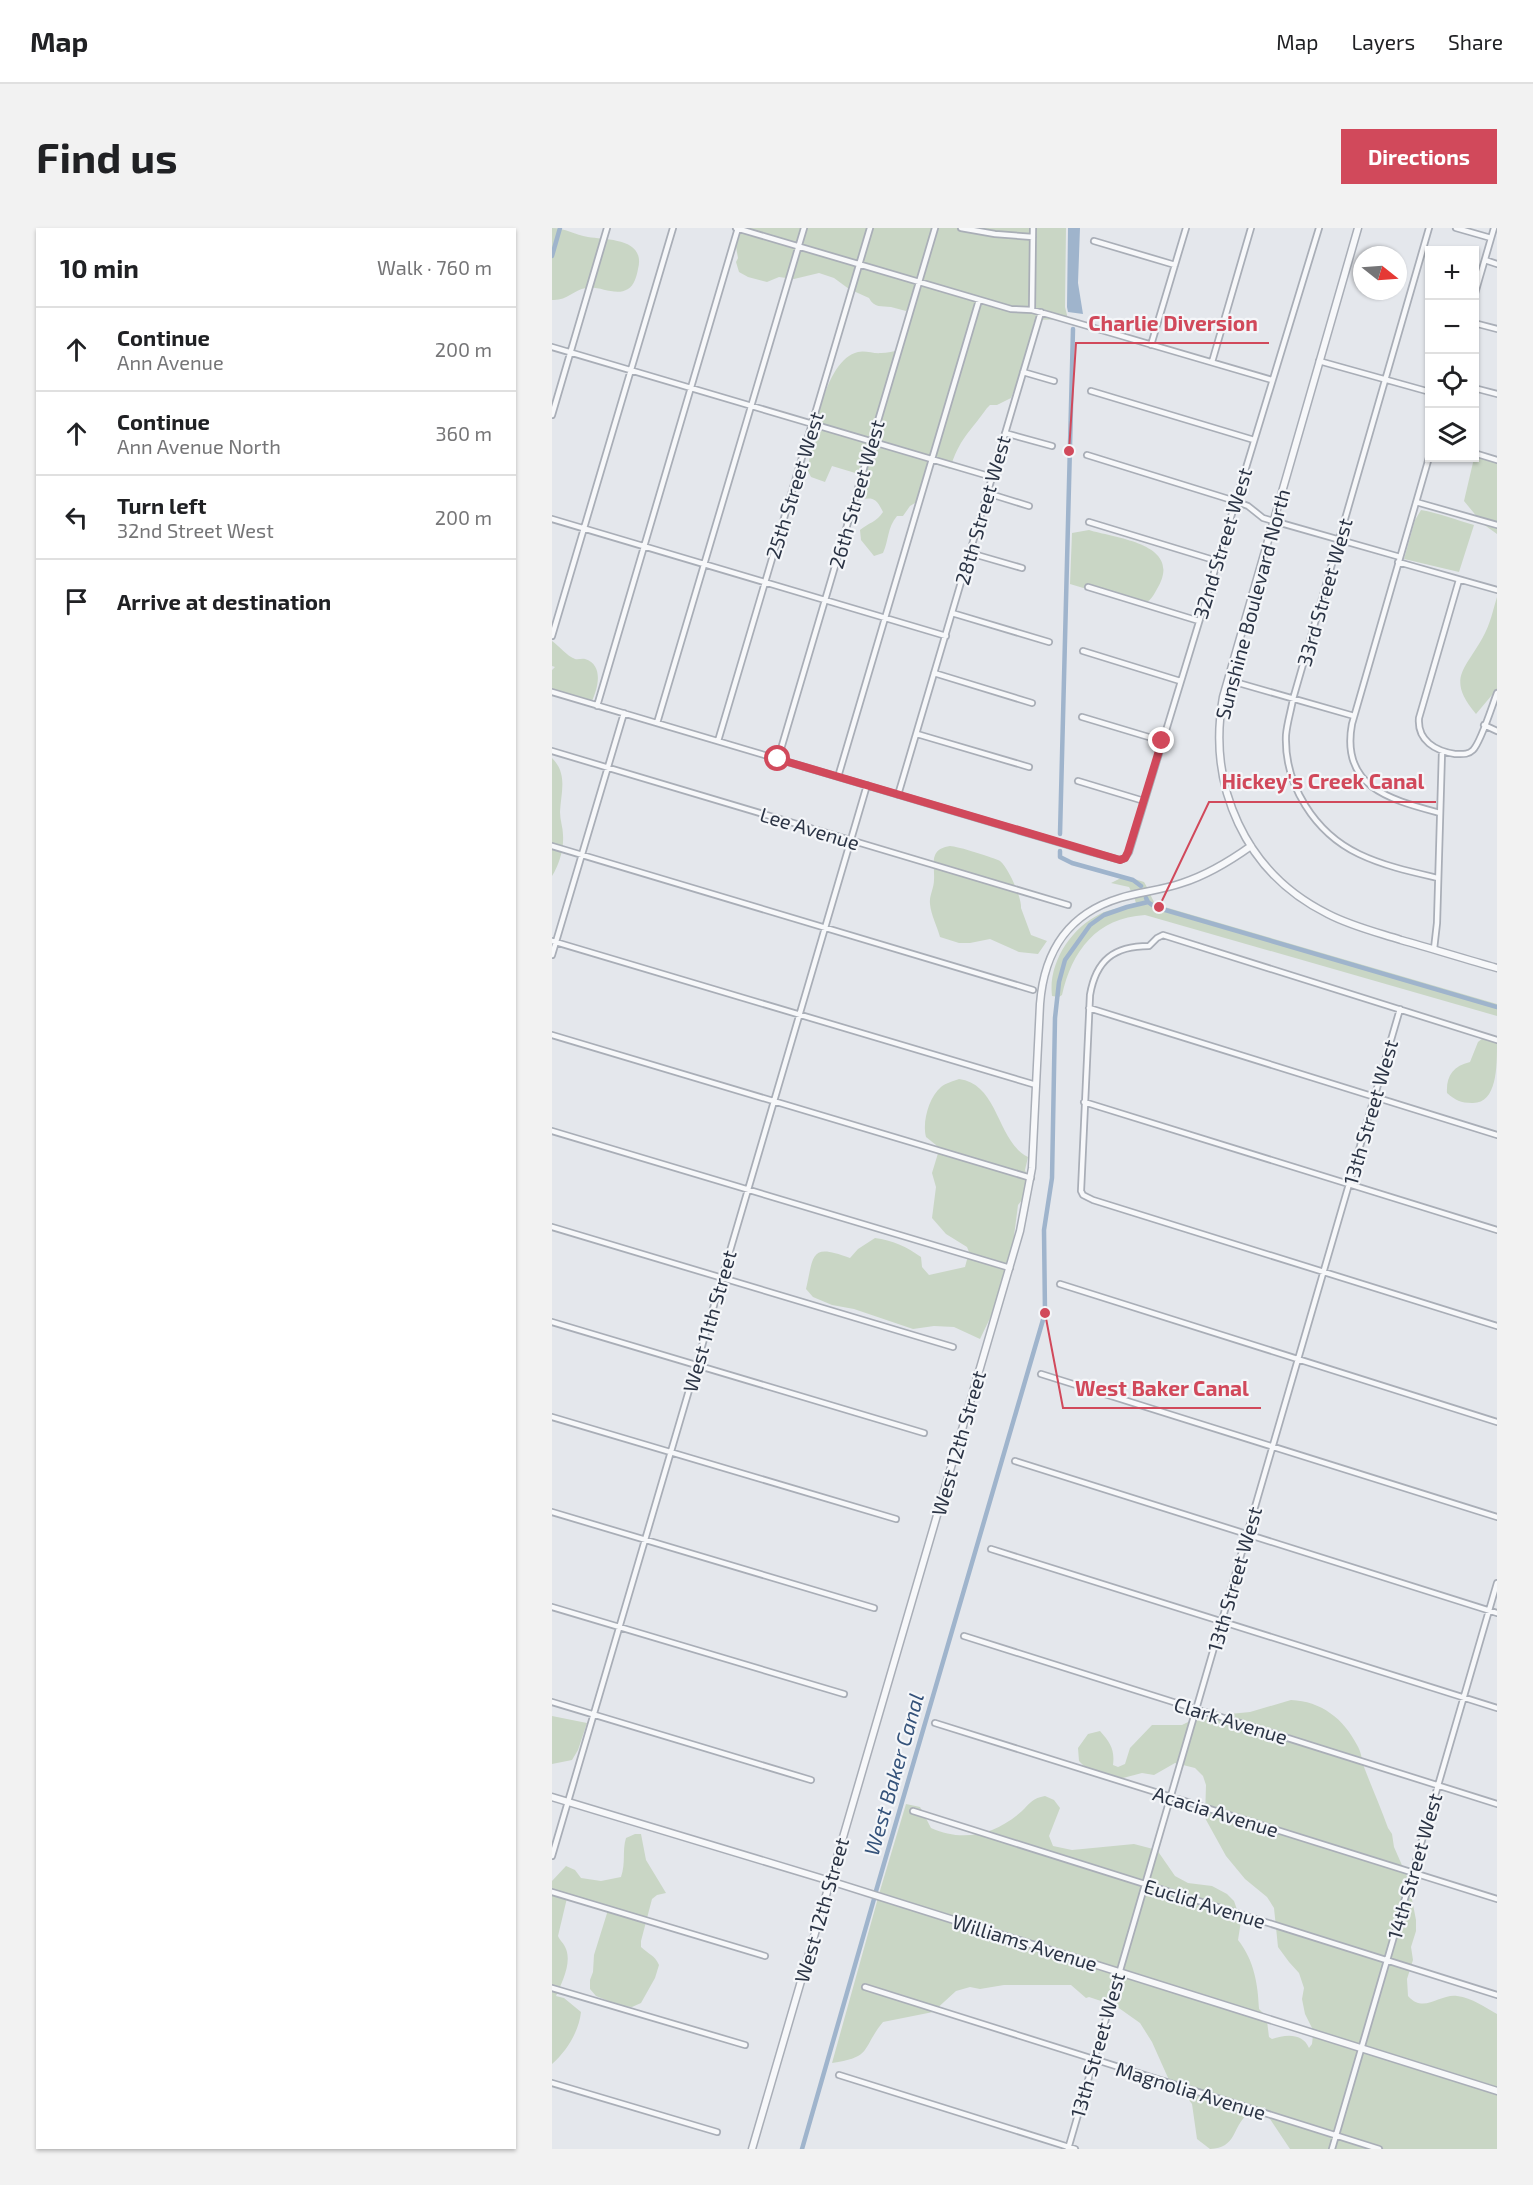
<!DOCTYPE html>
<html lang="en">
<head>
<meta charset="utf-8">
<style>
	body { margin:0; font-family:"Exo 2",sans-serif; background:#f2f2f2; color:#202124 }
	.controls { position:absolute; right:18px; top:18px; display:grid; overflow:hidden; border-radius:0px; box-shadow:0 2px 4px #0004 }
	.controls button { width:54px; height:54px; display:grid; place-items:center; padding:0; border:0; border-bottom:2px solid #e0e0e0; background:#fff; color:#202124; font:30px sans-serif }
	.compass { position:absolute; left:801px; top:18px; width:54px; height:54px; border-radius:50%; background:#fff; box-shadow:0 2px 4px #0004; rotate:107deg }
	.stop { position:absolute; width:18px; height:18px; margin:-14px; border:4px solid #d1495b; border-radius:50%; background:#fff }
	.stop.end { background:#d1495b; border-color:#fff; box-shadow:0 2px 6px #0008 }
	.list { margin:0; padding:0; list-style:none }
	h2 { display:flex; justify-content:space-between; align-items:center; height:78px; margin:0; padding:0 24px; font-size:26px }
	h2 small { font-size:20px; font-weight:400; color:#757577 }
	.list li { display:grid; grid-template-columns:39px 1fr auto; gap:18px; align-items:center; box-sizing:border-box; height:84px; padding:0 24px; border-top:2px solid #e0e0e0 }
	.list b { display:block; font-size:22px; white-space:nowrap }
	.list p { margin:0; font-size:20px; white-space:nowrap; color:#757577 }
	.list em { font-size:20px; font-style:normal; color:#757577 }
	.icon { flex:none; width:33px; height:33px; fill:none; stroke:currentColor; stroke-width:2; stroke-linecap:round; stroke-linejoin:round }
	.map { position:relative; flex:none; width:945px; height:1921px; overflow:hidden; border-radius:0px }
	header { display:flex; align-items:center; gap:36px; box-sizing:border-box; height:84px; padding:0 30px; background:#fff; border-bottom:2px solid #e0e0e0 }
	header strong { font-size:28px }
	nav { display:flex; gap:33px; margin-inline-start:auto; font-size:21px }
	.intro { display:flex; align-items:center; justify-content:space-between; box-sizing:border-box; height:144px; padding:0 36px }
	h1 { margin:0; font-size:42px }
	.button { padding:15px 27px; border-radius:0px; background:#d1495b; color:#fff; font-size:21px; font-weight:700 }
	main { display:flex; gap:36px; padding:0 36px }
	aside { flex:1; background:#fff; border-radius:0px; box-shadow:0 2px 4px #0004 }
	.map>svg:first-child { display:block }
	.green { fill:#c9d6c5 }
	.water { fill:#9fb4cc }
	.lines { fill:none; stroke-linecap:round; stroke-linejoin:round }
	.canal { stroke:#9fb4cc; stroke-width:4.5 }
	.minor-casing { stroke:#a9aeb7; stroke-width:8 }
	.tertiary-casing { stroke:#a9aeb7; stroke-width:9 }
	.minor { stroke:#f7f8fa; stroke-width:4.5 }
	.tertiary { stroke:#f7f8fa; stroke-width:6 }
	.route { stroke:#d1495b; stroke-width:8 }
	.labels { text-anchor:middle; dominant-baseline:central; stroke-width:4.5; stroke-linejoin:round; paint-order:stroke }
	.street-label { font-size:20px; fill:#2b3445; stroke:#f4f6f9 }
	.water-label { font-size:21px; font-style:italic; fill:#34527a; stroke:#f4f6f9 }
	.leader { fill:none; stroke:#d1495b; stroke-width:2 }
	.callout-dot { fill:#d1495b; stroke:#f4f6f9; stroke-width:2 }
	.callout-label { font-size:21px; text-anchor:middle; font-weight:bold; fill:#d1495b; stroke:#f4f6f9; stroke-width:4.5; stroke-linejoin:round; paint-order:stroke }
</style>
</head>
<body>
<header>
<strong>Map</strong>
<nav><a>Map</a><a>Layers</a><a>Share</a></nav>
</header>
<div class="intro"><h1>Find us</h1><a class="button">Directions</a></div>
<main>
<aside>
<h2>10 min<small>Walk · 760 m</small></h2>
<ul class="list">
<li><svg class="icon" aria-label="ahead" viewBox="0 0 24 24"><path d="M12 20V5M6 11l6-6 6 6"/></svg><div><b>Continue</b><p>Ann Avenue</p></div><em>200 m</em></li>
<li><svg class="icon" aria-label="ahead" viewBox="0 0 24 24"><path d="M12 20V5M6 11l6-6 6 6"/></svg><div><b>Continue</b><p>Ann Avenue North</p></div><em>360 m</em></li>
<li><svg class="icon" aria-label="left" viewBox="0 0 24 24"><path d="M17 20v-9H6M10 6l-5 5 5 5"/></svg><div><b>Turn left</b><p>32nd Street West</p></div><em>200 m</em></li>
<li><svg class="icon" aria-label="arrive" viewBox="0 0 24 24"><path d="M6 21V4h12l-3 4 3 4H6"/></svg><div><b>Arrive at destination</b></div></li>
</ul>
</aside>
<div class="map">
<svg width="945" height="1921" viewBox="0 0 945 1921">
	<rect width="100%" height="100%" fill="#e4e7ec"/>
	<path class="green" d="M0,0C13,0 23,7 36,9C55,12 94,10 86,41C85,47 82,58 76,61C63,69 47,57 34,60C21,62 15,73 0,72Z
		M190,0H514L513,79L516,91L485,92L482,94L472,137L459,170L445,177H438L435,180C418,204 407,211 398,241L379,235L368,272L358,278L351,288H345C335,300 337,312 331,325L322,328L309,312L308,302C316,295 325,294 331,284C323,267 319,270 303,272L310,247L280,238L273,254L259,249L256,243C259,215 272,131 306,124C313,122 322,126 329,125C335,125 342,123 348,122L361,86L355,82L354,83C349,82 344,80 339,79C330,78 322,80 317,70L297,61L282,50L267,45L242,51L227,49L215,54L196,49L187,44L184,34L186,30L184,19Z
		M923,226L945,230V306L931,296L912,273Z
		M869,282C887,285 904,292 922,297L907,344L852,331L863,292Z
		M537,302C567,311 632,316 605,361C600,370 597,376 585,376L518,356L520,305Z
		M945,369V461L924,486C894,450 913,442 931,409C938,397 941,382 945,369Z
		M0,413C7,418 15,428 23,431C26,432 30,430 33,431C52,437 46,460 40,473L0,465V442L3,439L0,438Z
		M0,530C16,546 9,564 8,584C8,592 11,600 11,607C12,621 7,637 0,648Z
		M398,618C405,618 443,630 448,633C456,639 470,670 469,680L479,707L495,713L486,726L467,724L438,711L418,715H407L388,709C385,698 379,687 378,676C377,668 382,660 382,652C383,637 376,621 398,618Z
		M573,648L592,654L596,661L580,665L577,659L559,655Z
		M598,666L602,674L606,677L945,776V788L593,687C544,690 520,723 510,767L507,769L500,768C496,735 519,700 548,686C559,680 574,680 584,675L582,669Z
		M931,810L941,813L945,816C945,839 945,876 920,875C909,875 903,872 895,865C894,848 901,838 918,834L926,814Z
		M407,851C447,856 445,914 476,929L473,942L476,950L474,967L466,977L461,1016L440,1086L428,1111L402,1099L382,1098L361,1101L302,1081L280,1077L261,1069L254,1061C262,1026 258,1015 298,1030L306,1021L323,1010C340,1012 355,1019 369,1029L370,1039L377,1047L413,1039L417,1024L415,1019L394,1006L380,990L384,959L380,945L387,922L384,917L374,909C370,894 377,869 389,859C394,855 402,853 407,851Z
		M739,1472C769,1473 792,1491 805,1517C809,1523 810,1532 812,1539C820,1560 829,1580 836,1600L840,1606L842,1619L856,1651L864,1692V1703L859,1719L861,1732L855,1751L856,1768C872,1786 887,1766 905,1768C921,1770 932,1779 945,1786V1860L761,1802L753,1786L750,1771L752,1760L747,1745L737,1734L726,1719L722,1680L715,1669L693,1651L674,1628L653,1590L654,1557L651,1548L643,1540L623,1535L602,1547L590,1545L571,1550L554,1549L536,1542L527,1533L526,1520L536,1506L548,1503C558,1514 563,1522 561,1537L566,1539L573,1536L578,1520L600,1497H630L640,1492H653L657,1488L698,1484Z
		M0,1488L35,1495L26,1522L20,1532L0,1536Z
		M493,1568L502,1572L508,1580L497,1608L501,1618L520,1622L582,1616L605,1622L623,1648L636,1655L660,1658L675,1666L682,1673L689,1693L686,1712C702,1732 706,1756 707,1781L713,1787L327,1666L354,1576L368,1579L379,1600C412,1615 444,1606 470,1583C478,1575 481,1570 493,1568Z
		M83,1606H89L94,1632L114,1665L105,1667L100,1671L89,1713V1719C96,1726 103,1727 107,1737L103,1750L89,1775L80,1779L69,1778L44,1768L38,1761V1752L41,1744L42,1727L56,1682L15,1670L6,1708C8,1713 12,1715 14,1721C20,1736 9,1756 4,1768L12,1770L29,1784C27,1803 15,1823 0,1836V1653L14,1638L23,1642L29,1650L49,1653L69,1649C74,1635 70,1623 74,1610Z
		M326,1670L715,1793L717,1809L720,1811C734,1806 751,1805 757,1820L760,1816L761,1807L945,1865V1921H738L718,1891L713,1879C708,1881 700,1883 695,1887C680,1899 685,1920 658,1921L645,1911L640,1876L630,1863L617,1852L600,1814L588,1795L564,1778L537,1769L534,1770L519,1757H452L428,1761L418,1759L404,1763L381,1784L331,1794C309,1821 321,1829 280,1835Z"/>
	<path class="water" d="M516,0H528L526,55L531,86L516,84L515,79Z"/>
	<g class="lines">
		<path class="canal" d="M0,28L8,0
			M508,606L521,101
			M508,623V629L520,635L581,652L589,658
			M594,670L596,674L603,679L945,779
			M324,1663L493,1085L492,1002L500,950L503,790L507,754L513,732L538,697L552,687L575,679L596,674
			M250,1921L322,1671"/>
		<defs>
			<path id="minor" d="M184,0L459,81L480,82L498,87L720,152
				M409,0L443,6L481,9
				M877,0L741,471C739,483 735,495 734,507C732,557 763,605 807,626C832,638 860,644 886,650
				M904,0L939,10
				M542,13L623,37
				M933,32L945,36
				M922,69L942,0
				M480,82L481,0
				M922,95L945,101
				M599,117L634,0
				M0,119L440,249
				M767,133L878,164
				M660,134L699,0
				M471,144L502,153
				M922,160L945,166
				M539,163L702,212
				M0,187L55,0
				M453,205L500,218
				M922,225L945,232
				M878,226L800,496C788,560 840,572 888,585
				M535,227L683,273L696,278L711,290L848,329
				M435,265L477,278
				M864,274L945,297
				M0,291L394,408
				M537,294L665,333
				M418,325L470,340
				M846,334L945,362
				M907,352L867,490C865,513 884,523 903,526C910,526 916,527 921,522C929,514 940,478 945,465
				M536,359L647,393
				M400,385L497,414
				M0,408L121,0
				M531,423L628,453
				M382,445L480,475
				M676,452L802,488
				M0,464L539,624L568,632L573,630L577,624L767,0
				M45,478L186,0
				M530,489L610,513
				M105,495L252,0
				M932,497L945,503
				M365,506L477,539
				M166,513L318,0
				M0,523L516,677
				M226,531L383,0
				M286,549L427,72
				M526,553L592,573
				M346,567L489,84
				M0,618L481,762
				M0,713L484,857
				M882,721L885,695L890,523
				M0,727L72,485
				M537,780L945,907
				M0,807L479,950
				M945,812L611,707L605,710L597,718C562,718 544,732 538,767L529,963L531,967L541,972L945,1098
				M532,874L945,1002
				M0,903L458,1040
				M0,999L401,1119
				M508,1056L945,1194
				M0,1094L372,1205
				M489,1146L945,1289
				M0,1189L344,1291
				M463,1233L945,1385
				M0,1284L322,1380
				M439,1321L945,1480
				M0,1379L292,1466
				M412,1408L945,1576
				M0,1474L259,1552
				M383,1495L945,1671
				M361,1583L945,1767
				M0,1628L315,557
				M0,1664L213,1728
				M313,1759L827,1921
				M0,1760L193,1817
				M287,1847L523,1921
				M0,1855L165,1904
				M516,1921L848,781
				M780,1921L945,1355"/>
			<path id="tertiary" d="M806,0L671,469C655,558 693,645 776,686C799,698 824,704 849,712C881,721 913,731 945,740
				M0,1569L278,1653L945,1863
				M200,1921L468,1003L480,940L488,776C492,724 515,686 568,670C588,664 610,662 630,655C655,647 678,633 699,618"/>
		</defs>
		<use href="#minor" class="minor-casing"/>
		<use href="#tertiary" class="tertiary-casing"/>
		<use href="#minor" class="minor"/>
		<use href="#tertiary" class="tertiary"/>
	</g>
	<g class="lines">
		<path class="route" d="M226,531L568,632L573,630L576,624L610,513"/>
	</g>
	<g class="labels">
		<g class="street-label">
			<text transform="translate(242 257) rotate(-73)">25th Street West</text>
			<text transform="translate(304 266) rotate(-74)">26th Street West</text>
			<text transform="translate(430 282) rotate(-74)">28th Street West</text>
			<text transform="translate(670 315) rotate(-73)">32nd Street West</text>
			<text transform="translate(772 364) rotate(-74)">33rd Street West</text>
			<text transform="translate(700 376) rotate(-75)">Sunshine Boulevard North</text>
			<text transform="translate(258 600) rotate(17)">Lee Avenue</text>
			<text transform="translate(818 884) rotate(-74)">13th Street West</text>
			<text transform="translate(157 1093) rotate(-74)">West 11th Street</text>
			<text transform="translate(406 1215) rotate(-74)">West 12th Street</text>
			<text transform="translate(682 1351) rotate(-74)">13th Street West</text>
			<text transform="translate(679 1492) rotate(17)">Clark Avenue</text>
			<text transform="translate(664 1583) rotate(17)">Acacia Avenue</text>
			<text transform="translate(862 1638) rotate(-74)">14th Street West</text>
			<text transform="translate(653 1675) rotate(17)">Euclid Avenue</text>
			<text transform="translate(269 1682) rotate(-74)">West 12th Street</text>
			<text transform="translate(473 1714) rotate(17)">Williams Avenue</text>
			<text transform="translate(545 1817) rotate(-74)">13th Street West</text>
			<text transform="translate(639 1862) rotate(17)">Magnolia Avenue</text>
		</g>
		<g class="water-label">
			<text transform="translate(341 1546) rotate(-74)">West Baker Canal</text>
		</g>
	</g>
	<path class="leader" d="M517 223L524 115H717M607 679L657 574H884M493 1085L511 1180H709"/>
	<g class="callout-dot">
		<circle cx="517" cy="223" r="6"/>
		<circle cx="607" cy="679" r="6"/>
		<circle cx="493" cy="1085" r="6"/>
	</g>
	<g class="callout-label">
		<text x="621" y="103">Charlie Diversion</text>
		<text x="771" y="561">Hickey's Creek Canal</text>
		<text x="610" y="1168">West Baker Canal</text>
	</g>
</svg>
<div class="controls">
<button>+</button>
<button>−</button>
<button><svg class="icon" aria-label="locate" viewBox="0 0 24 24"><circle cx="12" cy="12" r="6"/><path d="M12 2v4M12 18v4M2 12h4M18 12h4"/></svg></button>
<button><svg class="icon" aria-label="layers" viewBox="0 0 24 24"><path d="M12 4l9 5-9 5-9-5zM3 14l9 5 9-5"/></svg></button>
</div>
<svg class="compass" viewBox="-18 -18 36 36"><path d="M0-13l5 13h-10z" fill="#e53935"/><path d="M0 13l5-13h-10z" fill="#757577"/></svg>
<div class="stop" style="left:226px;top:531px"></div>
<div class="stop end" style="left:610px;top:513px"></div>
</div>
</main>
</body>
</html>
